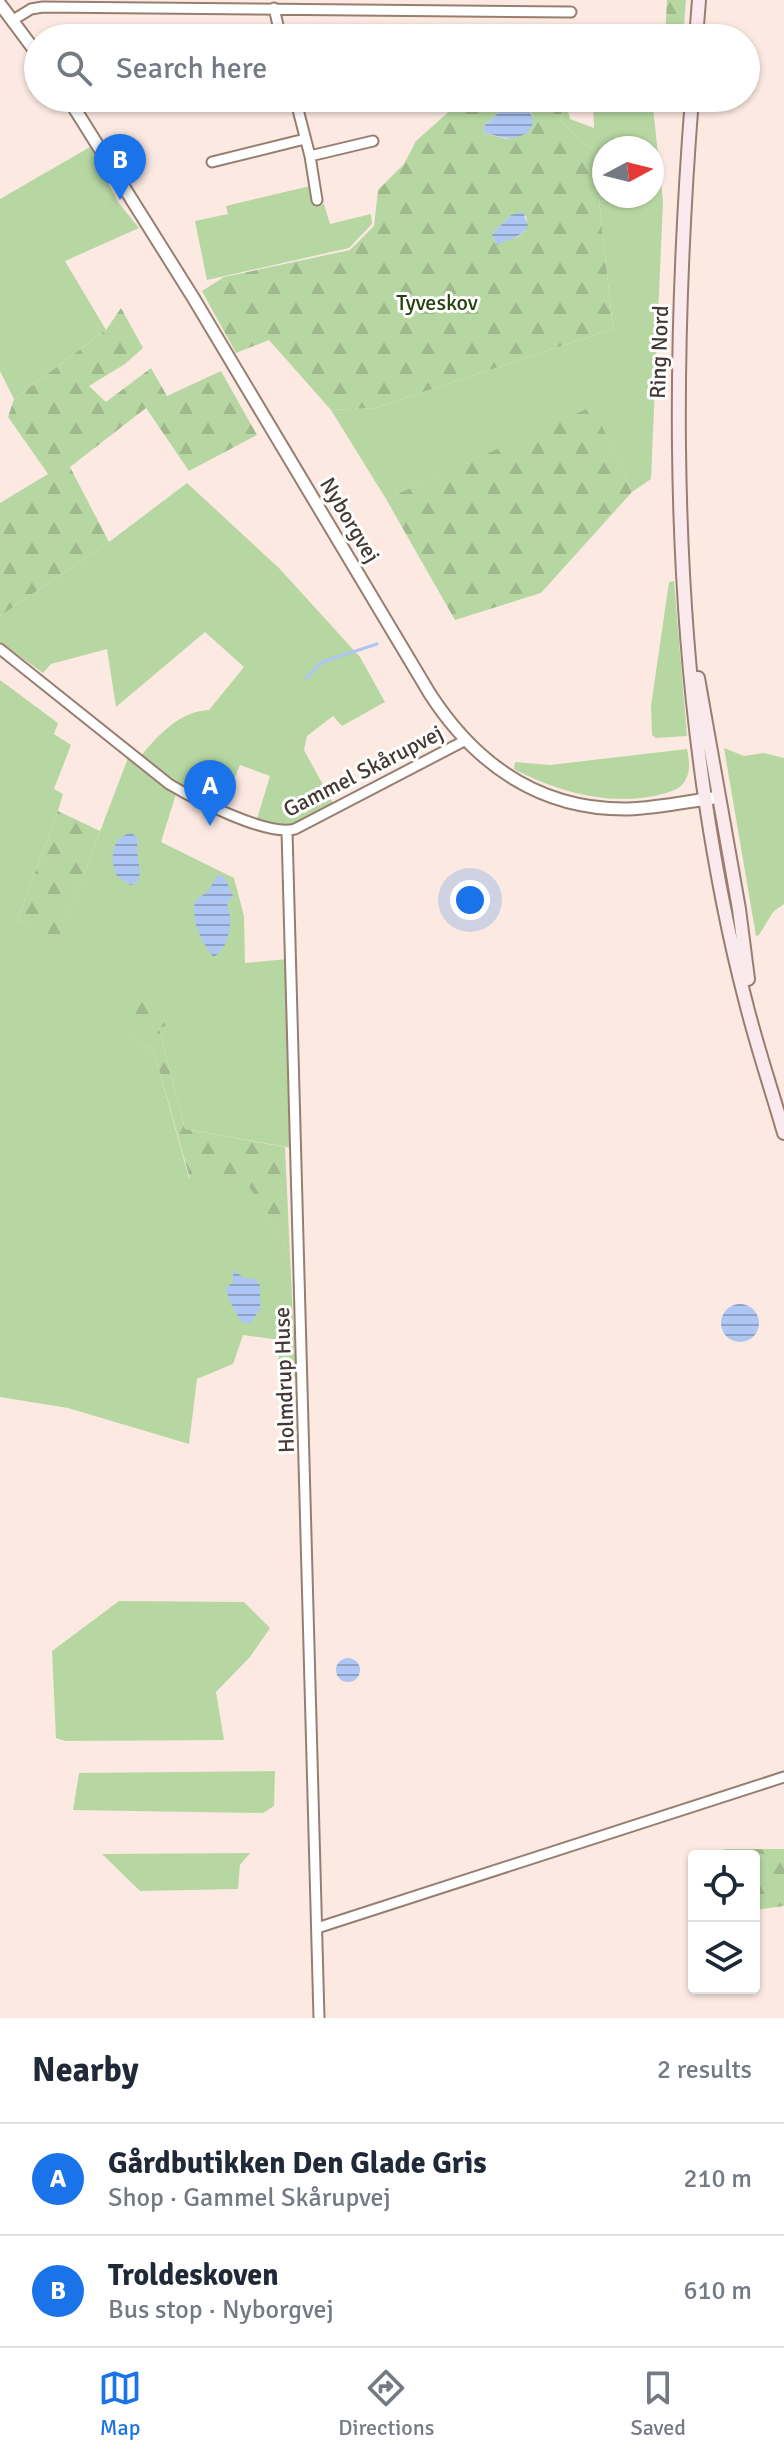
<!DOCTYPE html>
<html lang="en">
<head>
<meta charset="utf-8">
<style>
	body { margin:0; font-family:Signika,sans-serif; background:#f2f2f3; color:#1f2937 }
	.controls { position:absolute; right:24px; bottom:24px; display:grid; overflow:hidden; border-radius:8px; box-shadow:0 2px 6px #0004 }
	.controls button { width:72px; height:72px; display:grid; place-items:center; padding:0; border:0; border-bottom:2px solid #e0e1e3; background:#fff; color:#1f2937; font:40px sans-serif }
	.compass { position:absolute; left:592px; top:136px; width:72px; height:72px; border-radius:50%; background:#fff; box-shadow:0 2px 6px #0004; rotate:83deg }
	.you { position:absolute; left:470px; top:900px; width:28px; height:28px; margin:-20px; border:6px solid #fff; border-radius:50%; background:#1a73e8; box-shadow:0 0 0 12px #1a73e833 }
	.badge { display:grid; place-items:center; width:52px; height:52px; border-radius:50%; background:#1a73e8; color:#fff; font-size:26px; font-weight:700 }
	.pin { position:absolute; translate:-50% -66px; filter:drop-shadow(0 2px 4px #0008) }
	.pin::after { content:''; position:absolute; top:42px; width:28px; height:24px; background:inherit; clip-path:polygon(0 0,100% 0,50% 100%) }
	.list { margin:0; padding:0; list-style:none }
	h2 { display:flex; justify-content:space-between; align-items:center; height:104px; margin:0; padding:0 32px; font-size:34px }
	h2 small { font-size:26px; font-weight:400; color:#747a83 }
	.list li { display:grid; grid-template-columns:52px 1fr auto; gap:24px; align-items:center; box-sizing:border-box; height:112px; padding:0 32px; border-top:2px solid #e0e1e3 }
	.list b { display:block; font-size:30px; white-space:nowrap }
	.list p { margin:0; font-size:26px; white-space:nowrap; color:#747a83 }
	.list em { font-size:26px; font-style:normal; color:#747a83 }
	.icon { flex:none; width:44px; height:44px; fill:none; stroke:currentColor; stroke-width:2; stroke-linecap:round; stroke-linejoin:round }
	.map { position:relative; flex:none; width:784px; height:2018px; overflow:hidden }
	.search { position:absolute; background:#fff; box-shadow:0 2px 6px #0004; left:24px; right:24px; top:24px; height:88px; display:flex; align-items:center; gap:20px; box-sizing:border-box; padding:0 28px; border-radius:44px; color:#747a83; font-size:30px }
	.sheet { height:328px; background:#fff }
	nav { display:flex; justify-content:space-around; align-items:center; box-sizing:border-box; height:112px; border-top:2px solid #e0e1e3; background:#fff; font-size:22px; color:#747a83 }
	nav a { display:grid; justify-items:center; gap:4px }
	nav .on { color:#1a73e8 }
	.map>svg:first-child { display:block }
	.grass { fill:#b7d7a2; fill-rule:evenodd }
	.forest { fill:url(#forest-firs); fill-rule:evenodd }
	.water { fill:url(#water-rules) }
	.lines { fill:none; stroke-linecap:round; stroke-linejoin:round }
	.stream { stroke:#aec6f3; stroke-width:3 }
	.minor-casing { stroke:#987e71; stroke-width:13 }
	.tertiary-casing { stroke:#987e71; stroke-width:15 }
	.secondary-casing { stroke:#987e71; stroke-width:16 }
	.minor { stroke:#fff; stroke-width:9 }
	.tertiary { stroke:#fff; stroke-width:11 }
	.secondary { stroke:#faeaed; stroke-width:12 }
	.labels { text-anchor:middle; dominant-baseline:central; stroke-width:6; stroke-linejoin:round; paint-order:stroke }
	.park-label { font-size:22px; fill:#25420c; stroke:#fff }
	.street-label { font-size:22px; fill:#453934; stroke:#fff }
</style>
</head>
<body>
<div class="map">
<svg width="784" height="2018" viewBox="0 0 784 2018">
	<defs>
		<pattern id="forest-firs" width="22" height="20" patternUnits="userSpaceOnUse" patternTransform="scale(2)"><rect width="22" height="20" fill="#b7d7a2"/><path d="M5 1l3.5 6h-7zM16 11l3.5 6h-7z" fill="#9fb98c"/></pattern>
		<pattern id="water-rules" width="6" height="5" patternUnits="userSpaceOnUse" patternTransform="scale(2)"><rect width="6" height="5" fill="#aec6f3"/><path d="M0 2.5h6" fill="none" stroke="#8fa2c6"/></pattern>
	</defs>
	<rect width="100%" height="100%" fill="#fceae2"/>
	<path class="grass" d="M561,98H565L570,119L594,128L593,98H652L663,201L651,479L632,492L593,407L386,499L331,410L375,408L613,329L594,152L562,122ZM604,148H652V196H604Z
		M90,147L118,202L139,228L65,261L106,330L14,399L0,371V199Z
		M310,186L314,206L324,204L330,224L371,214L372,224L349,248L207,280L195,221L228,214L226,206Z
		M187,483L279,568L360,657L385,702L342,726L333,716L307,736L304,750L333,803C300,822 295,834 257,819L270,776L240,765L223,805C191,797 166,777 141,756C158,735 180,711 209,710L244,667L205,632L116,707L107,649L51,664L43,673L0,642V616L109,542Z
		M674,581L687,736L656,738L652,735L651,706L669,582Z
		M0,680L58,723L54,734L71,745L54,789L63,794L58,811L17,921L59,939L128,758L176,794L161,842L234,878L244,916L245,963L287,959L292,1148L185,1129L159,1028L130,1034L154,1052L189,1178L243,1176L290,1254L296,1378L278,1376L279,1344L273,1339L243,1335L233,1364L197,1379L189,1444L68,1408L0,1397Z
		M724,748L744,756L764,753L784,758V904L773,912L759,935L756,936Z
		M687,749C689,759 691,769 686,779C682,788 675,790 666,793C616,808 559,793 514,769L515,762L550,765Z
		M119,1601L244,1602L270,1628L250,1657L216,1692L224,1740L65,1741L56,1738L52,1651Z
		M275,1771L274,1806L263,1813L73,1810L79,1773Z
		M250,1853L240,1865L238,1889L140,1891L102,1854Z"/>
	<path class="forest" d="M667,0H686L683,38H665Z
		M464,98H561L562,122L594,152L613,329L375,408L331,410L269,340L236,353L202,291L224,277L350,250L374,226L378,190L404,164L416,141ZM522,102L532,114L528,131L507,139L485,133L483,127L508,104ZM511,215L526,216C528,227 527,230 518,237L492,234Z
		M121,308L143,348L125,364L89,386L106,402L151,368L167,396L221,371L257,435L189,471L146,408L70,467L109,542L0,616V503L48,474L8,417L14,399L106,330Z
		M593,406L632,492L541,593L455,620L386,499Z
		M58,811L100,831L59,940L17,921Z
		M124,994L175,1006L182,1020L159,1028L185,1129L285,1147L290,1254L243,1177L190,1179L154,1052L130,1034L113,1004Z
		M724,1849H784V1906L755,1910L754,1856H725Z"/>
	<path class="water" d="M514,102H522C539,118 536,135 511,138C503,139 493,134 485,133L483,127L508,104Z
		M523,212L528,226C522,238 508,239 497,245L492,234L511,215Z
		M132,833L138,839C134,853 144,871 137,883L130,885L117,876C109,859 111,836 132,833Z
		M217,876H224L233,896L227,904C234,919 229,950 213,957C201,940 191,923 195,901L208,891Z
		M233,1270L244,1278L255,1279L260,1285V1309L250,1324L242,1322C235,1311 228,1301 226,1288L233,1282Z
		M721 1323a19 19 0 1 1 38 0a19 19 0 1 1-38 0Z
		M336 1670a12 12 0 1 1 24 0a12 12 0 1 1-24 0Z"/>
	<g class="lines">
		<path class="stream" d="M306,678L322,662L377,644"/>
		<defs>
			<path id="minor" d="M274,8L281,38
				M13,20L31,9L43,7L571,12
				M295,98L310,156L317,200
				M310,156L373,141
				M212,162L305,139
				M0,649L169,784C194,799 268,837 295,829L464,741
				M287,831L319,2018
				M317,1928L784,1777"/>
			<path id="tertiary" d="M0,4L38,55
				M68,98L194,299L430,694C476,765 541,810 628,809C657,808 685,802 713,798"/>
			<path id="secondary" d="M696,38L699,0
				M692,98C674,331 671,566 705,798C715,865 728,934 745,999C756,1044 771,1088 784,1133
				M698,678L739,909L748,979"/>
		</defs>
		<use href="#minor" class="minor-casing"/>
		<use href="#tertiary" class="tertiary-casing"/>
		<use href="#secondary" class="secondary-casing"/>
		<use href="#minor" class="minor"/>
		<use href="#tertiary" class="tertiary"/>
		<use href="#secondary" class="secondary"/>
	</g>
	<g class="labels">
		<g class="park-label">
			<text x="437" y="302">Tyveskov</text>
		</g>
		<g class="street-label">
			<text transform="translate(659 352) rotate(-88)">Ring Nord</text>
			<text transform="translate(350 520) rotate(59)">Nyborgvej</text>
			<text transform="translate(363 771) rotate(-27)">Gammel Skårupvej</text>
			<text transform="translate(284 1380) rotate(-92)">Holmdrup Huse</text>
		</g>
	</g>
</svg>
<div class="controls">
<button><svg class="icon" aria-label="locate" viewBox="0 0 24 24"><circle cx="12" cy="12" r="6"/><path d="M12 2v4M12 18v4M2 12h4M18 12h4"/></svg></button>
<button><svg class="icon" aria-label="layers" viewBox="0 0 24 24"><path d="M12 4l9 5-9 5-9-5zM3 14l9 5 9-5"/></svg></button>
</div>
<svg class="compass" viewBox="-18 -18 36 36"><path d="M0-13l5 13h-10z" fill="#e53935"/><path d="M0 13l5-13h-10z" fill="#747a83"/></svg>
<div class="you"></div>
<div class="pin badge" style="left:210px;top:826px">A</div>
<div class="pin badge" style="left:120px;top:200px">B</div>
<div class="search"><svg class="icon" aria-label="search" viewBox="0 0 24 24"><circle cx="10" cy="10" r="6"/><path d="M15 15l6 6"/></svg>Search here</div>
</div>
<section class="sheet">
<h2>Nearby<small>2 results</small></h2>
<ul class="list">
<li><span class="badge">A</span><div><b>Gårdbutikken Den Glade Gris</b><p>Shop · Gammel Skårupvej</p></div><em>210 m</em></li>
<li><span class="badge">B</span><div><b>Troldeskoven</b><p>Bus stop · Nyborgvej</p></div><em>610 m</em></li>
</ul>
</section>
<nav>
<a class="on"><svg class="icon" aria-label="map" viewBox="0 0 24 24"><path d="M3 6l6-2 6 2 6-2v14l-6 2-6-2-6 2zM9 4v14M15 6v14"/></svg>Map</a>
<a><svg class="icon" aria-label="directions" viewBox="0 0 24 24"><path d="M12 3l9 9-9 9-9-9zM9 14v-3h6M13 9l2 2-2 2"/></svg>Directions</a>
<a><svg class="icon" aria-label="saved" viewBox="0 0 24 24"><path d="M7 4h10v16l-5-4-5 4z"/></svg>Saved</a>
</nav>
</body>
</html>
